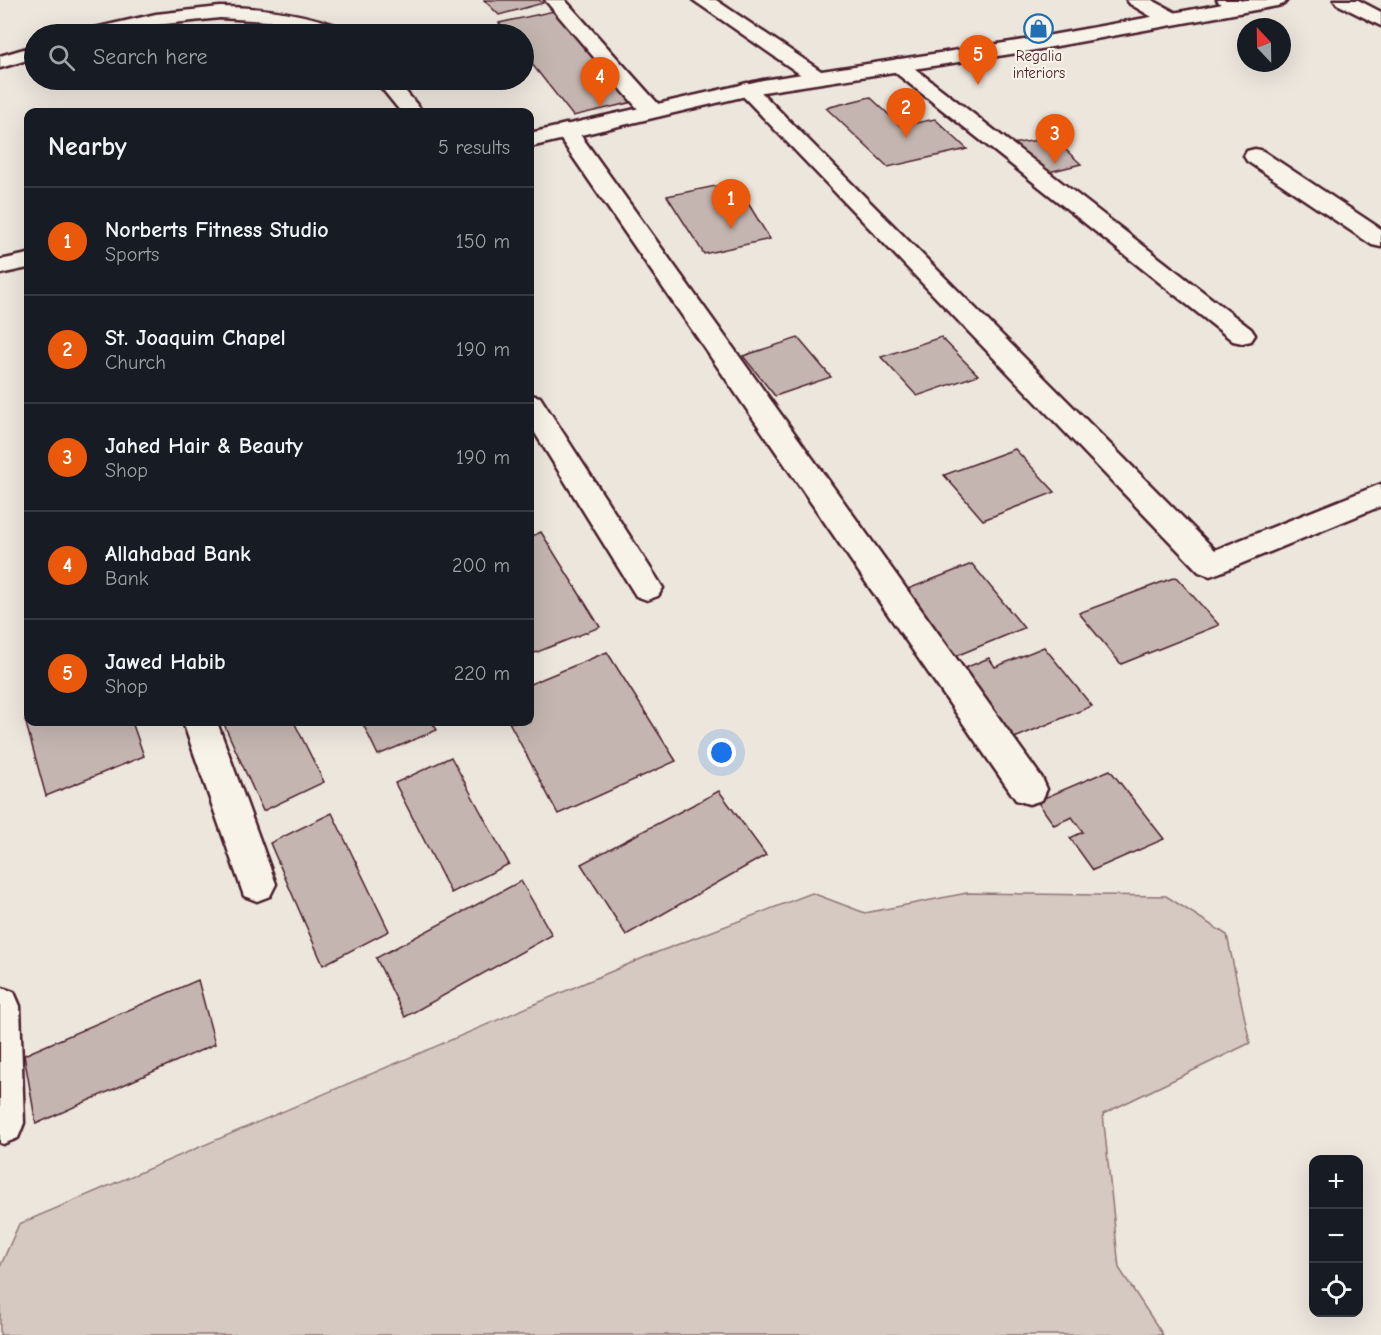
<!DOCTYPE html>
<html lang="en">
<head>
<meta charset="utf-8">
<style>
	body { margin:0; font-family:"Comic Neue",sans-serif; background:#20242c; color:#f1f3f6 }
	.controls { position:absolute; right:18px; bottom:18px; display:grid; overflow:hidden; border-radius:12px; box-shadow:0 6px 24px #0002 }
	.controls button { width:54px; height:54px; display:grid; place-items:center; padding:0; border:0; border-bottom:2px solid #363941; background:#171b24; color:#f1f3f6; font:30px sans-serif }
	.compass { position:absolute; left:1237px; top:18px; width:54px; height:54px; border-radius:50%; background:#171b24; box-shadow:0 6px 24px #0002; rotate:338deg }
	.you { position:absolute; left:722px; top:753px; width:21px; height:21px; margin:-15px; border:4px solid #fff; border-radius:50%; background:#1a73e8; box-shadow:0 0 0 9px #1a73e833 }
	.badge { display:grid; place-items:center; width:39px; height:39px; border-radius:50%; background:#ea580c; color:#fff; font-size:20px; font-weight:700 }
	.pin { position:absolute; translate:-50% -50px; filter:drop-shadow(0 2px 3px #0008) }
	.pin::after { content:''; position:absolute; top:32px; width:21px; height:18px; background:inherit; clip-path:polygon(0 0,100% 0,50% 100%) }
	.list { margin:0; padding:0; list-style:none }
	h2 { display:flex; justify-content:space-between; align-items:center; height:78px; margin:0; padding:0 24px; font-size:26px }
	h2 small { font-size:20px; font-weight:400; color:#9ea1a6 }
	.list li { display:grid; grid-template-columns:39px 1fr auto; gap:18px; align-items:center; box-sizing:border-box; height:108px; padding:0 24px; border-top:2px solid #363941 }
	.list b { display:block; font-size:22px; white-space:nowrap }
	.list p { margin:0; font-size:20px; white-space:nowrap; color:#9ea1a6 }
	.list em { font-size:20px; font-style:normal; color:#9ea1a6 }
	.icon { flex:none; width:33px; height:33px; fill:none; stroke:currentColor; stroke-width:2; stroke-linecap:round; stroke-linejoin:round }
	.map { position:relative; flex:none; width:1381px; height:1335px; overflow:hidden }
	.search { position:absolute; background:#171b24; box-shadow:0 6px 24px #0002; left:24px; top:24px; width:510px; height:66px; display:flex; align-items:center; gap:15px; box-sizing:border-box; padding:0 21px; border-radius:33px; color:#9ea1a6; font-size:22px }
	.panel { position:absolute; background:#171b24; box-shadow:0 6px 24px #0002; left:24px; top:108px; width:510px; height:618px; border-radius:12px }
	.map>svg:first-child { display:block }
	.green { fill:#d5c9c2; stroke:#907476; stroke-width:1.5 }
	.building { fill:#c4b5b0; stroke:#4a1f2b; stroke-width:1.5 }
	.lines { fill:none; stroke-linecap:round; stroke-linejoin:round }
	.minor-casing { stroke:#4a1f2b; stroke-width:5 }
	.major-casing { stroke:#4a1f2b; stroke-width:5 }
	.minor { fill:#f7f3e8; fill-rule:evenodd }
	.major { fill:#f7f3e8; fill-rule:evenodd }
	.labels { text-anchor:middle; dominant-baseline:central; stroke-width:4.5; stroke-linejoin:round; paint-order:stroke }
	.far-poi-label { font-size:15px; fill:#4a1f2b; stroke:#f7f3e8 }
</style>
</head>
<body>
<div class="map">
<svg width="1381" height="1335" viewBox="0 0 1381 1335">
	<rect width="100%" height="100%" fill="#ece6dd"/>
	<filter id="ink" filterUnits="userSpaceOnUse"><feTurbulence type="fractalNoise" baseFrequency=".0167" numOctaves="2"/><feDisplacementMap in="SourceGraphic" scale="12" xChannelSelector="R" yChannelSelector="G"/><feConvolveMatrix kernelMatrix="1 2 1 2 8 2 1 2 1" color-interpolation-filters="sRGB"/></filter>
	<g filter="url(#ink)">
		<path class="green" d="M812,893L865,913L967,893L1166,896L1227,935L1250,1043L1103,1114L1119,1268L1163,1335H0V1267L19,1224L650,955Z"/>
		<path class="building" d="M484,0H539L543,3L499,15Z
			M554,11L633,102L573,116L524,54V34H508L499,23Z
			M870,97L901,126L935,119L967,149L888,167L826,108Z
			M1053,138L1081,164L1041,174L1010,144Z
			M735,182L770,239L704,254L667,196Z
			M941,337L978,375L917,396L881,357Z
			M798,338L831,377L775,396L743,356Z
			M1015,449L1055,492L983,520L944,475Z
			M541,532L600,627L530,655V537Z
			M972,564L1024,628L951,658L900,592Z
			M1176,577L1219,625L1121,664L1079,613Z
			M1044,647L1092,706L1012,739L960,670L989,658L995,667Z
			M607,652L676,761L558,814L509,722H530V684Z
			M28,719V722H132L144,756L46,796L25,720Z
			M223,722H294L324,782L263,811Z
			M362,722H432L437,730L378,755Z
			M451,757L509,864L451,893L395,783Z
			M1110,770L1164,839L1093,870L1070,838L1083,832L1072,817L1054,825L1037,801Z
			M719,791L766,855L626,935L581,864Z
			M332,813L389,931L323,965L270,843Z
			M521,881L552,935L405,1017L376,958Z
			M198,980L215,1044L36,1124L24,1055Z"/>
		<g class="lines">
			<defs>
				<path id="minor" d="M545,0H565L660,106L663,111L660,116L652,117L644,116Z
					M693,0H716L824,73L827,77L824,81L817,83L810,81Z
					M1127,0H1152L1180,15L1183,19L1180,23C1163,27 1145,12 1130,4Z
					M1217,0H1240L1248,7L1245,11C1234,14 1224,9 1217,0Z
					M1334,0H1358L1381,12V26L1337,4Z
					M220,7C266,7 307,14 350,30L353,34H326L283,22L220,18L156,25L114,34H83L86,30L156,14Z
					M34,46V58L0,68V56Z
					M898,59L905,61L1251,329L1255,335L1251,341L1242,343L1233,341L891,69L888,65L891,61Z
					M375,80H396L423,112H401Z
					M747,83L754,85L1215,550L1381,484V506L1221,572L1210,576L1199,572L740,93L736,89L740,85Z
					M566,124L574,126L1042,778L1047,789L1042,800L1029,804L1016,800L555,131L558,126Z
					M1255,149L1263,151L1381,229V247L1372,245L1247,161L1244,156L1247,151Z
					M530,395L540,397L658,580L663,588L658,596L647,600L636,596L530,425Z
					M183,722H217L276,884L270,896L257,901L244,896Z
					M0,987L14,992L20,1006L24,1123L18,1138L3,1144L0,1143Z"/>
				<path id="major" d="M1245,0H1287L1284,4L1277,6L1024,52L763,92L530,147V133L763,80L1024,40Z
					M28,254V268L0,274V260Z"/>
			</defs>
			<use href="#minor" class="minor-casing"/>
			<use href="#major" class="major-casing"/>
			<use href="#minor" class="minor"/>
			<use href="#major" class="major"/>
		</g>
	</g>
	<defs>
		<symbol id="shop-ring" viewBox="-11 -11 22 22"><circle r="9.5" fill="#f7f3e8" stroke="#1f6fb2" stroke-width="1.5"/><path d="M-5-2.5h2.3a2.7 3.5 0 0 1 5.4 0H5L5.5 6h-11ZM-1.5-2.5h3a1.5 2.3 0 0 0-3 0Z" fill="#1f6fb2"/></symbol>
	</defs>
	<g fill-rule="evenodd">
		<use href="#shop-ring" x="1022" y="12" width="33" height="33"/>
	</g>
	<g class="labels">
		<g class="far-poi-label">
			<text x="1039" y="56">Regalia<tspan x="1039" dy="17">interiors</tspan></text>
		</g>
	</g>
</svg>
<div class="controls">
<button>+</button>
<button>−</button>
<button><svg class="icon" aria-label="locate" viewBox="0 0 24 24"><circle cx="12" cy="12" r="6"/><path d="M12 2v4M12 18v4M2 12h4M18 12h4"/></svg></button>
</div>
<svg class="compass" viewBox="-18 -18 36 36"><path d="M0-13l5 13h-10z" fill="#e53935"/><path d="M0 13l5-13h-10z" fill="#9ea1a6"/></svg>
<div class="you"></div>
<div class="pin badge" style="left:731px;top:229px">1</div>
<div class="pin badge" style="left:906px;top:138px">2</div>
<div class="pin badge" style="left:1055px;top:164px">3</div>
<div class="pin badge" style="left:600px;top:107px">4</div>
<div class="pin badge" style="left:978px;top:85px">5</div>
<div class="search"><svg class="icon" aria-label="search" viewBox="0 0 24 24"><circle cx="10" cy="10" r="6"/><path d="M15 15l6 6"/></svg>Search here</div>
<section class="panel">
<h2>Nearby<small>5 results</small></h2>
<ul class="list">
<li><span class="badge">1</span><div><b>Norberts Fitness Studio</b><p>Sports</p></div><em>150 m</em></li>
<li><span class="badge">2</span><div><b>St. Joaquim Chapel</b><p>Church</p></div><em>190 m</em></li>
<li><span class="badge">3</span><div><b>Jahed Hair &amp; Beauty</b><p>Shop</p></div><em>190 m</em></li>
<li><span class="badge">4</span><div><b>Allahabad Bank</b><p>Bank</p></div><em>200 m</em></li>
<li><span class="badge">5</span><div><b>Jawed Habib</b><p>Shop</p></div><em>220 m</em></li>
</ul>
</section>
</div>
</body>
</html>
